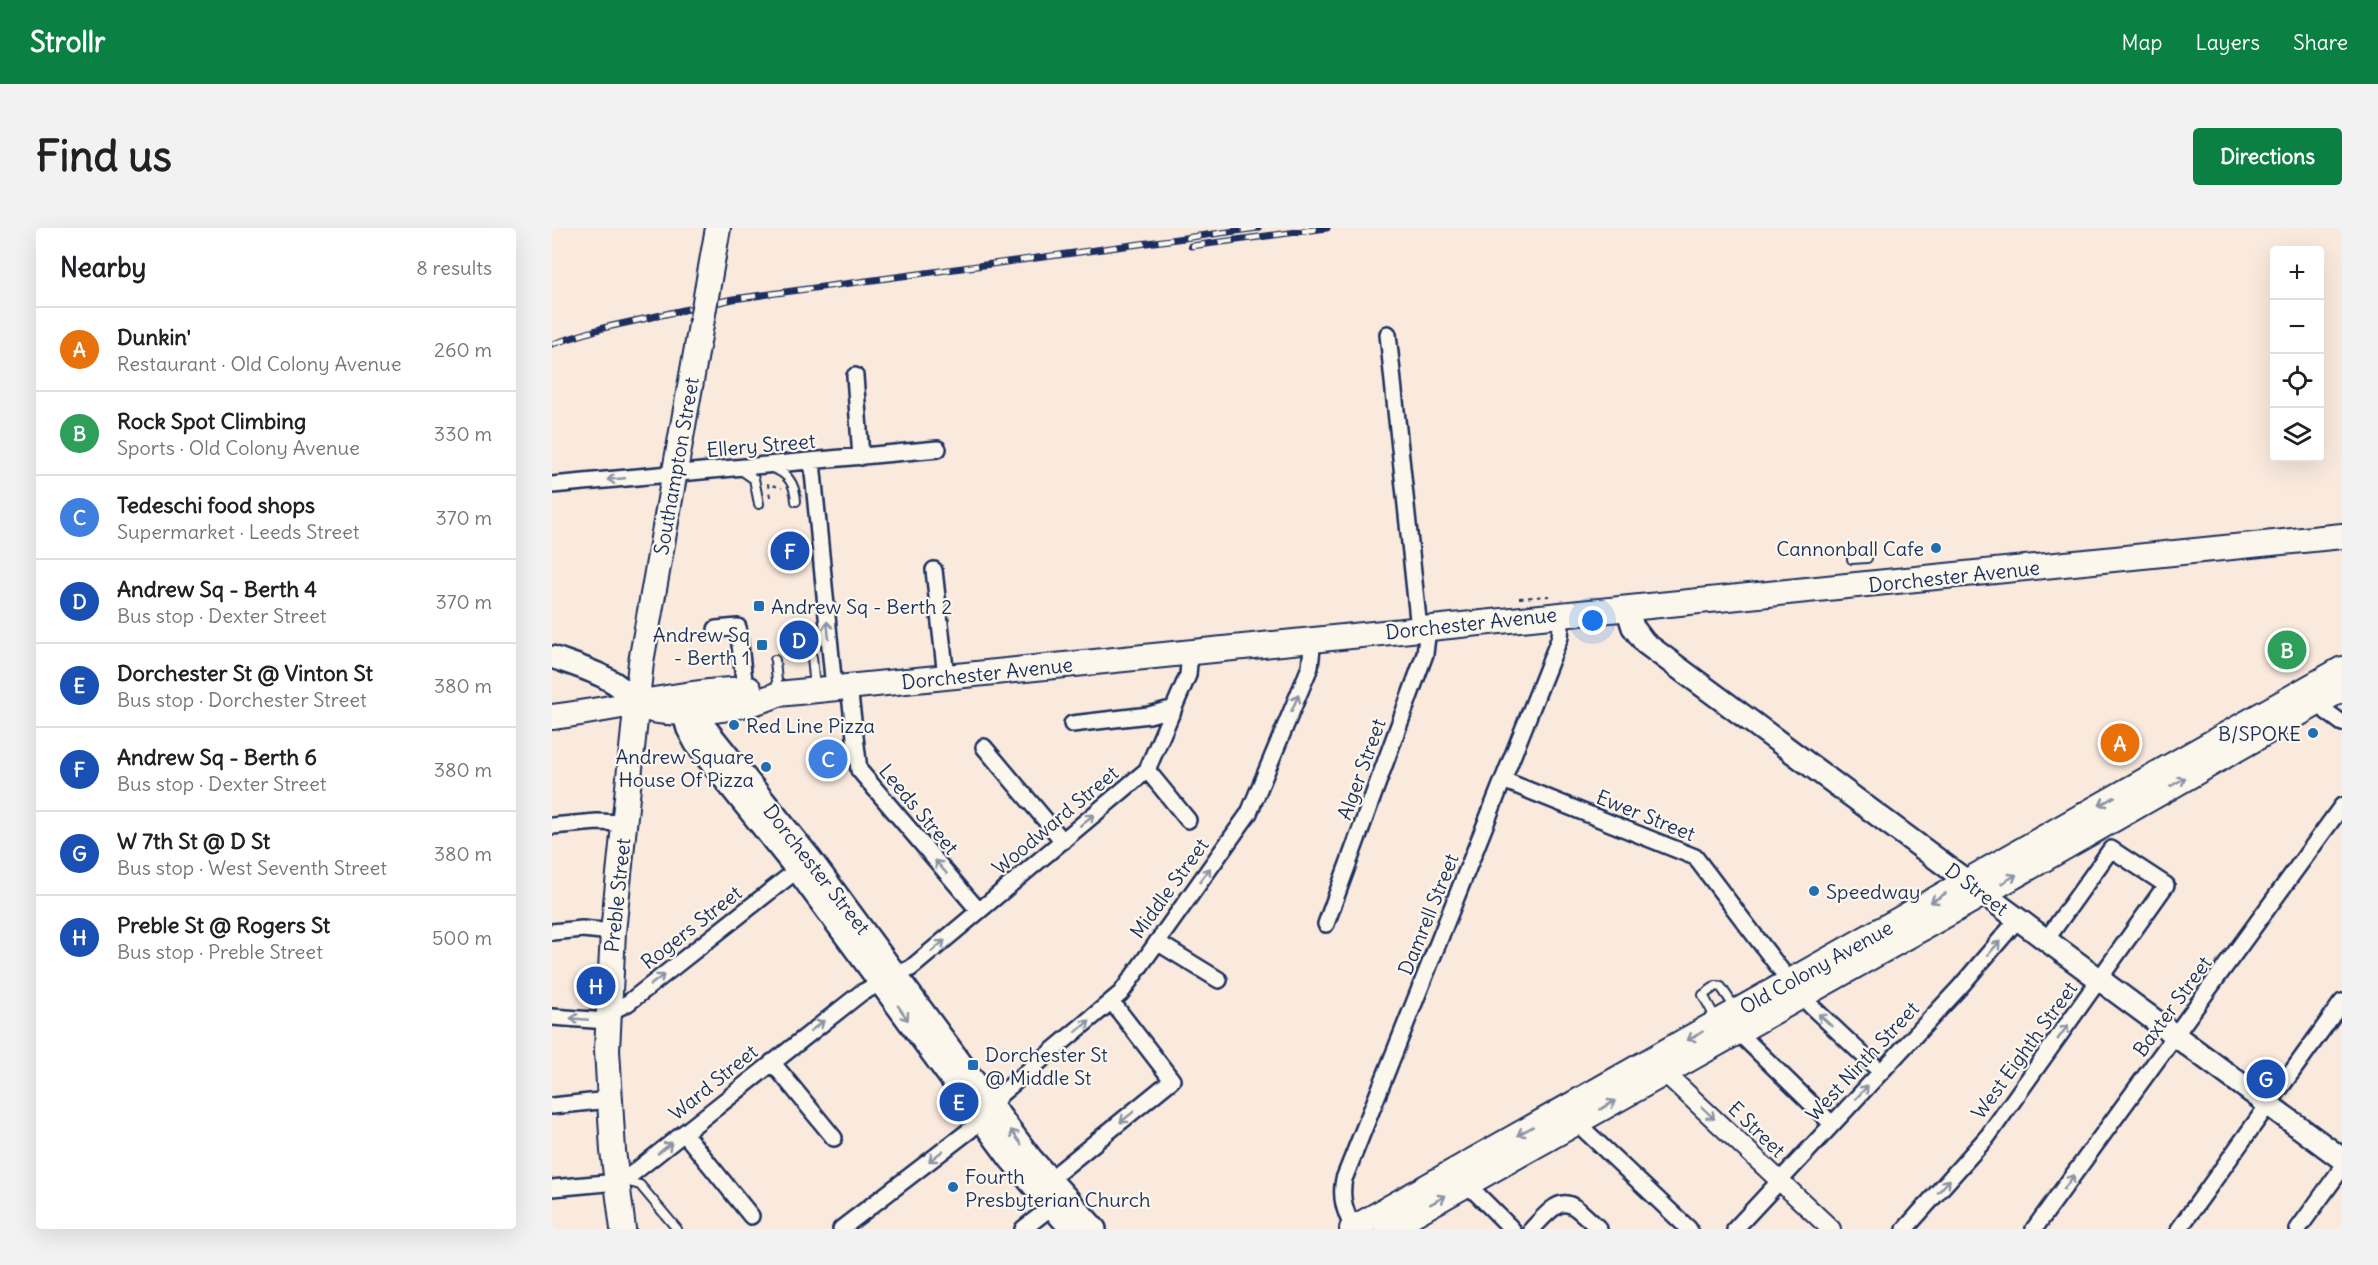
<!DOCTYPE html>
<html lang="en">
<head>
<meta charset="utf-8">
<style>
	body { margin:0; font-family:Delius,sans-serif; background:#f2f2f2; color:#202124 }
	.controls { position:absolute; right:18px; top:18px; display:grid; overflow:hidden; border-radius:6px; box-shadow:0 6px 24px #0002 }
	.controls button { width:54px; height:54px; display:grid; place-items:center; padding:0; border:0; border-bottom:2px solid #e0e0e0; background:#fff; color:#202124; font:30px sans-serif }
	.you { position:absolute; left:1041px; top:393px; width:21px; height:21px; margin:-15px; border:4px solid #fff; border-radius:50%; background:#1a73e8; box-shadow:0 0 0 9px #1a73e833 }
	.badge { display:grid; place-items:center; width:39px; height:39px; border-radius:50%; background:#0b8043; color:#fff; font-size:20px; font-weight:700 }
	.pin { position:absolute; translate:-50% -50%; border:3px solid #fff; box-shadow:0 2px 6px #0006 }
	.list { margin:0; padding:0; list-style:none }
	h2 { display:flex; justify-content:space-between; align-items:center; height:78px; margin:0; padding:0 24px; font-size:26px }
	h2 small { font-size:20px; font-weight:400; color:#757577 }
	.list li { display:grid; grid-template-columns:39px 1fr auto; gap:18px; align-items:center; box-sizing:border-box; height:84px; padding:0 24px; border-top:2px solid #e0e0e0 }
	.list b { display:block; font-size:22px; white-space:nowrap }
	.list p { margin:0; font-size:20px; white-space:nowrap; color:#757577 }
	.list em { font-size:20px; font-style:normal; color:#757577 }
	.icon { flex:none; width:33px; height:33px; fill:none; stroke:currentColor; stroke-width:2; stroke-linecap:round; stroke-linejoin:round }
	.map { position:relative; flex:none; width:1790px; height:1001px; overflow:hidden; border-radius:6px }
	header { display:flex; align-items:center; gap:36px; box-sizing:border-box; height:84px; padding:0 30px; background:#0b8043; color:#fff }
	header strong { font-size:28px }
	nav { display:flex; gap:33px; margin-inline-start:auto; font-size:21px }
	.intro { display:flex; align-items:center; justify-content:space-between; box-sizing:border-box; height:144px; padding:0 36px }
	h1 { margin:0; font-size:42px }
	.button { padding:15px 27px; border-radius:6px; background:#0b8043; color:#fff; font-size:21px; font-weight:700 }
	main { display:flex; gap:36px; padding:0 36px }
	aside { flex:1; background:#fff; border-radius:6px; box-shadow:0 6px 24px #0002 }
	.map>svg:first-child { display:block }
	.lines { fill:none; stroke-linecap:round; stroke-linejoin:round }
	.service-casing { stroke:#1b2f5e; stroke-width:12 }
	.minor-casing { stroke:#1b2f5e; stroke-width:20 }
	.tertiary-casing { stroke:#1b2f5e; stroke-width:22 }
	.secondary-casing { stroke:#1b2f5e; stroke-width:26 }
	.primary-casing { stroke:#1b2f5e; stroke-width:28 }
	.path { stroke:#1b2f5e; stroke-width:2; stroke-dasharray:4.5 4.5; stroke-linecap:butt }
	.service { stroke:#fbf7ec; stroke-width:8 }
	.minor { stroke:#fbf7ec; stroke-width:15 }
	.tertiary { stroke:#fbf7ec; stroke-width:18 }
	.secondary { stroke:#fbf7ec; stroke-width:21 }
	.primary { stroke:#fbf7ec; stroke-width:24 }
	.rail-casing { stroke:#1b2f5e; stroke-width:7 }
	.rail { stroke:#fbf7ec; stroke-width:4.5; stroke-dasharray:14; stroke-linecap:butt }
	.primary-bridge-casing { stroke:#1b2f5e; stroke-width:28; stroke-linecap:butt }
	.primary-bridge { stroke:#fbf7ec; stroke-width:24 }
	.oneway { stroke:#8b93a5 }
	.poi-dot { fill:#1f6fb2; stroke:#fbf7ec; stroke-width:2 }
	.labels { text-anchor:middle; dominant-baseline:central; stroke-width:4.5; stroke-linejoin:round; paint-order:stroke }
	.street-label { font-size:20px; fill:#1b2f5e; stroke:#fbf7ec }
	.poi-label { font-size:20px; fill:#1b2f5e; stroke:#fbf7ec; text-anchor:start }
</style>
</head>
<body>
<header>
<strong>Strollr</strong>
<nav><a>Map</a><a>Layers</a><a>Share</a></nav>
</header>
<div class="intro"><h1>Find us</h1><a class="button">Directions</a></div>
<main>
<aside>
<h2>Nearby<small>8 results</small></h2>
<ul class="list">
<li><span class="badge" style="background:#e8710a">A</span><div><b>Dunkin'</b><p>Restaurant · Old Colony Avenue</p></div><em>260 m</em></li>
<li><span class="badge" style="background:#2e9e5b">B</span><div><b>Rock Spot Climbing</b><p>Sports · Old Colony Avenue</p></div><em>330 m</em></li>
<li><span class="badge" style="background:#3f7fe0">C</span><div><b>Tedeschi food shops</b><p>Supermarket · Leeds Street</p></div><em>370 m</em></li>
<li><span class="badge" style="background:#1a4fb4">D</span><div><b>Andrew Sq - Berth 4</b><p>Bus stop · Dexter Street</p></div><em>370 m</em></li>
<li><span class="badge" style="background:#1a4fb4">E</span><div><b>Dorchester St @ Vinton St</b><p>Bus stop · Dorchester Street</p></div><em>380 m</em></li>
<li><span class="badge" style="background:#1a4fb4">F</span><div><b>Andrew Sq - Berth 6</b><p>Bus stop · Dexter Street</p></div><em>380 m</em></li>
<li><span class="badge" style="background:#1a4fb4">G</span><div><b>W 7th St @ D St</b><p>Bus stop · West Seventh Street</p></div><em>380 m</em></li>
<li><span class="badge" style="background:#1a4fb4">H</span><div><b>Preble St @ Rogers St</b><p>Bus stop · Preble Street</p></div><em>500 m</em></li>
</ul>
</aside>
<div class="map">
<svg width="1790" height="1001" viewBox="0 0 1790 1001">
	<rect width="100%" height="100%" fill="#faeade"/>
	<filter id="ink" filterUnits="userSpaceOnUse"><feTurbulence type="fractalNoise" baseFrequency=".0167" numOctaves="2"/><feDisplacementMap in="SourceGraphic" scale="12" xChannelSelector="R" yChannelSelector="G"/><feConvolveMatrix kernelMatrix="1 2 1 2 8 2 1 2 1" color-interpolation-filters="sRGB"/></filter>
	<g filter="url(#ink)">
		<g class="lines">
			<defs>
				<path id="service" d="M220,240C236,245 243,256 244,273
					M189,242L202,251L207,276
					M1300,331L1315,330
					M260,429L263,460
					M223,432L226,464
					M1164,791L1151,767L1164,758L1169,759L1184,781
					M73,953L88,957L125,1001"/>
				<path id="minor" d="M836,106L867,401
					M303,148L309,229
					M260,234L282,460
					M0,257L386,221
					M382,342L394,449
					M164,401L186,399L193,461
					M297,459L307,542L427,683
					M1763,467L1775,484L1790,495
					M520,496L597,487L615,482L621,483
					M432,519L511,613
					M595,542L636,592
					M951,552L1143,629L1238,754
					M0,598L45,594L73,595
					M774,696L873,426L876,400
					M0,704L30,701L61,704
					M605,714L667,752
					M1251,767L1259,778L1329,844
					M55,780L64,781L76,775L245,642
					M0,789L55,793
					M1186,804L1280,896
					M220,834L282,910
					M0,878L57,872
					M1024,894L1137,1001
					M132,905L199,988
					M492,956L620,852L560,774
					M915,956L960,1001
					M0,960L65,954L75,950L309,765L359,740L595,542L636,447L638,424
					M801,1000C793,983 788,970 792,951L1008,409L1010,386
					M289,1001L418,902L450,865L569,765L697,585L758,439L761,411
					M471,1001L507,973
					M980,1001C1012,966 1014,969 1047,1001
					M1183,1001L1408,759L1466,691
					M1353,1001L1436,908L1614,657L1559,621L1494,712
					M1482,1001L1790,578
					M1627,1001L1790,774
					M1746,1001L1790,940"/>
				<path id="tertiary" d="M1108,837L1113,845L1279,1001"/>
				<path id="secondary" d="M1075,380L1081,399L1093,415L1790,931
					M0,429C31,440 66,449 85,476
					M132,473L258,630L479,930L543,1001
					M129,477L136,501L144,516L245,642L458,931L519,1001"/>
				<path id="primary" d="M161,28L166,0
					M85,476C113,494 197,480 226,466L1790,308
					M0,489C66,481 131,463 197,461
					M71,1001L61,923L55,822L61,704L89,434L149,97
					M800,1001L1790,441
					M835,1001L1415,675L1790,461"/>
			</defs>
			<use href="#service" class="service-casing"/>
			<use href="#minor" class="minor-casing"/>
			<use href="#tertiary" class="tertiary-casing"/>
			<use href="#secondary" class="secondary-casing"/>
			<use href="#primary" class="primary-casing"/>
			<path class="path" d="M218,269L216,256L230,260
				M967,370L997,368"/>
			<use href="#service" class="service"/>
			<use href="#minor" class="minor"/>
			<use href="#tertiary" class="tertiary"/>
			<use href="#secondary" class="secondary"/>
			<use href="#primary" class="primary"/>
			<defs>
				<path id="rail" d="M639,18L775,0
					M0,116L51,100L181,71L706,0"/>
			</defs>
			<use href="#rail" class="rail-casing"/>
			<use href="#rail" class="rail"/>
			<defs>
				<path id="primary-bridge" d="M149,97L161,28"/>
			</defs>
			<use href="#primary-bridge" class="primary-bridge-casing"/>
			<use href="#primary-bridge" class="primary-bridge"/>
		</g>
		<defs><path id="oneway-shaft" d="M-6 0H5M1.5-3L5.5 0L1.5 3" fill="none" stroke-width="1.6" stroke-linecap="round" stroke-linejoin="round" transform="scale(1.5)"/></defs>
		<g class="oneway">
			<use href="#oneway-shaft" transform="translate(64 251) rotate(175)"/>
			<use href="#oneway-shaft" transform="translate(276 402) rotate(-96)"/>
			<use href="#oneway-shaft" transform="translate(743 475) rotate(-67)"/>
			<use href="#oneway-shaft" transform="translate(1626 554) rotate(-30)"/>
			<use href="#oneway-shaft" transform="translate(1555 573) rotate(151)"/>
			<use href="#oneway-shaft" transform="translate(535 592) rotate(-40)"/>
			<use href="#oneway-shaft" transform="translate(389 639) rotate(-131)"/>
			<use href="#oneway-shaft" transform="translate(653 647) rotate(-54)"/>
			<use href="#oneway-shaft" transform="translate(1457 651) rotate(-30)"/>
			<use href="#oneway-shaft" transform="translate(1386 670) rotate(149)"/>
			<use href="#oneway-shaft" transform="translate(386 718) rotate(-40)"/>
			<use href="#oneway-shaft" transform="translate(1442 720) rotate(-49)"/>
			<use href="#oneway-shaft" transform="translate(105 752) rotate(-38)"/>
			<use href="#oneway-shaft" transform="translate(351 785) rotate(55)"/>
			<use href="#oneway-shaft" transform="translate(27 791) rotate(-175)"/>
			<use href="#oneway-shaft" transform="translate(1273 792) rotate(-137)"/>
			<use href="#oneway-shaft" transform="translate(265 798) rotate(-37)"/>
			<use href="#oneway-shaft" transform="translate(531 798) rotate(-40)"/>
			<use href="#oneway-shaft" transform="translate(1511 804) rotate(-54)"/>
			<use href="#oneway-shaft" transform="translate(1143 808) rotate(150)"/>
			<use href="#oneway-shaft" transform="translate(1310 864) rotate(-47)"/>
			<use href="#oneway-shaft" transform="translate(1056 877) rotate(-29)"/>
			<use href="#oneway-shaft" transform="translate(1156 885) rotate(44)"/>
			<use href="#oneway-shaft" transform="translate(575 889) rotate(141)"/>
			<use href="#oneway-shaft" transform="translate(973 903) rotate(151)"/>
			<use href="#oneway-shaft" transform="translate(464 909) rotate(-127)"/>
			<use href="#oneway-shaft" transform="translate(113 920) rotate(-39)"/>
			<use href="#oneway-shaft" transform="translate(384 928) rotate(142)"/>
			<use href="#oneway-shaft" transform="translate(1517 954) rotate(-54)"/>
			<use href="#oneway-shaft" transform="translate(1392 958) rotate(-47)"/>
			<use href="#oneway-shaft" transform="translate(886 972) rotate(-29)"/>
		</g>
	</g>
	<g class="poi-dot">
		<circle cx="1384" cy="320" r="6"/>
		<rect x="201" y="372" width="12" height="12" rx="3"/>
		<rect x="204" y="411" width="12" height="12" rx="3"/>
		<circle cx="182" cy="497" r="6"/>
		<circle cx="1761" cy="505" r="6"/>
		<circle cx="214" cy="539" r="6"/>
		<circle cx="1262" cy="663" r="6"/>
		<rect x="415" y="831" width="12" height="12" rx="3"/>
		<circle cx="401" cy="959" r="6"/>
	</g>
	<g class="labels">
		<g class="street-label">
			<text transform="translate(209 217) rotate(-5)">Ellery Street</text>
			<text transform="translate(124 238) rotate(-80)">Southampton Street</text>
			<text transform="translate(1402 348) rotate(-6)">Dorchester Avenue</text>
			<text transform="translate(919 395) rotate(-6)">Dorchester Avenue</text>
			<text transform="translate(435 445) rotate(-6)">Dorchester Avenue</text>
			<text transform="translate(809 541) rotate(-70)">Alger Street</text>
			<text transform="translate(367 581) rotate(50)">Leeds Street</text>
			<text transform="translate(1094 587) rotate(22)">Ewer Street</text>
			<text transform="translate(503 592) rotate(-40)">Woodward Street</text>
			<text transform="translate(265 641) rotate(52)">Dorchester Street</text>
			<text transform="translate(617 660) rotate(-54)">Middle Street</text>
			<text transform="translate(1425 661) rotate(37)">D Street</text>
			<text transform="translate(65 667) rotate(-84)">Preble Street</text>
			<text transform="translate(876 686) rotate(-68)">Damrell Street</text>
			<text transform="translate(139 699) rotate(-38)">Rogers Street</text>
			<text transform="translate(1264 739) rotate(-29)">Old Colony Avenue</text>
			<text transform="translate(1620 778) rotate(-54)">Baxter Street</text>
			<text transform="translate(1472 822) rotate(-54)">West Eighth Street</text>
			<text transform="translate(1310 833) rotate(-47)">West Ninth Street</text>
			<text transform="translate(161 854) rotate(-39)">Ward Street</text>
			<text transform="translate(1205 901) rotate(44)">E Street</text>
		</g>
		<g class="poi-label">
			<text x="1372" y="320" text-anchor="end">Cannonball Cafe</text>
			<text x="219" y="378">Andrew Sq - Berth 2</text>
			<text x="198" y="406" text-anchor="end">Andrew Sq<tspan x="198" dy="23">- Berth 1</tspan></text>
			<text x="194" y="497">Red Line Pizza</text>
			<text x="1749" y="505" text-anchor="end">B/SPOKE</text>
			<text x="202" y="528" text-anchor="end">Andrew Square<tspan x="202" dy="23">House Of Pizza</tspan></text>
			<text x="1274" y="663">Speedway</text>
			<text x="433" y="826">Dorchester St<tspan x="433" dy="23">@ Middle St</tspan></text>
			<text x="413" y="948">Fourth<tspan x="413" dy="23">Presbyterian Church</tspan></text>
		</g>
	</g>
</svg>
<div class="controls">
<button>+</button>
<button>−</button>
<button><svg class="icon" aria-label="locate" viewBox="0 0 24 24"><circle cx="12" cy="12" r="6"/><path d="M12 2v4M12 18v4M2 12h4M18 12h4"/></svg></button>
<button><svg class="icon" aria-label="layers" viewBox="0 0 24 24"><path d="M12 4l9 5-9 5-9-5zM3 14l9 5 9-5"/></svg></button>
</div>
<div class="you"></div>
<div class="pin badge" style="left:1568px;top:515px;background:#e8710a">A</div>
<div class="pin badge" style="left:1735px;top:422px;background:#2e9e5b">B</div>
<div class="pin badge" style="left:276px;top:531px;background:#3f7fe0">C</div>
<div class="pin badge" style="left:247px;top:412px;background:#1a4fb4">D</div>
<div class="pin badge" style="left:407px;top:874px;background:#1a4fb4">E</div>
<div class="pin badge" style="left:238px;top:323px;background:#1a4fb4">F</div>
<div class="pin badge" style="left:1714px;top:851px;background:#1a4fb4">G</div>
<div class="pin badge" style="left:44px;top:758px;background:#1a4fb4">H</div>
</div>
</main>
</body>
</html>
